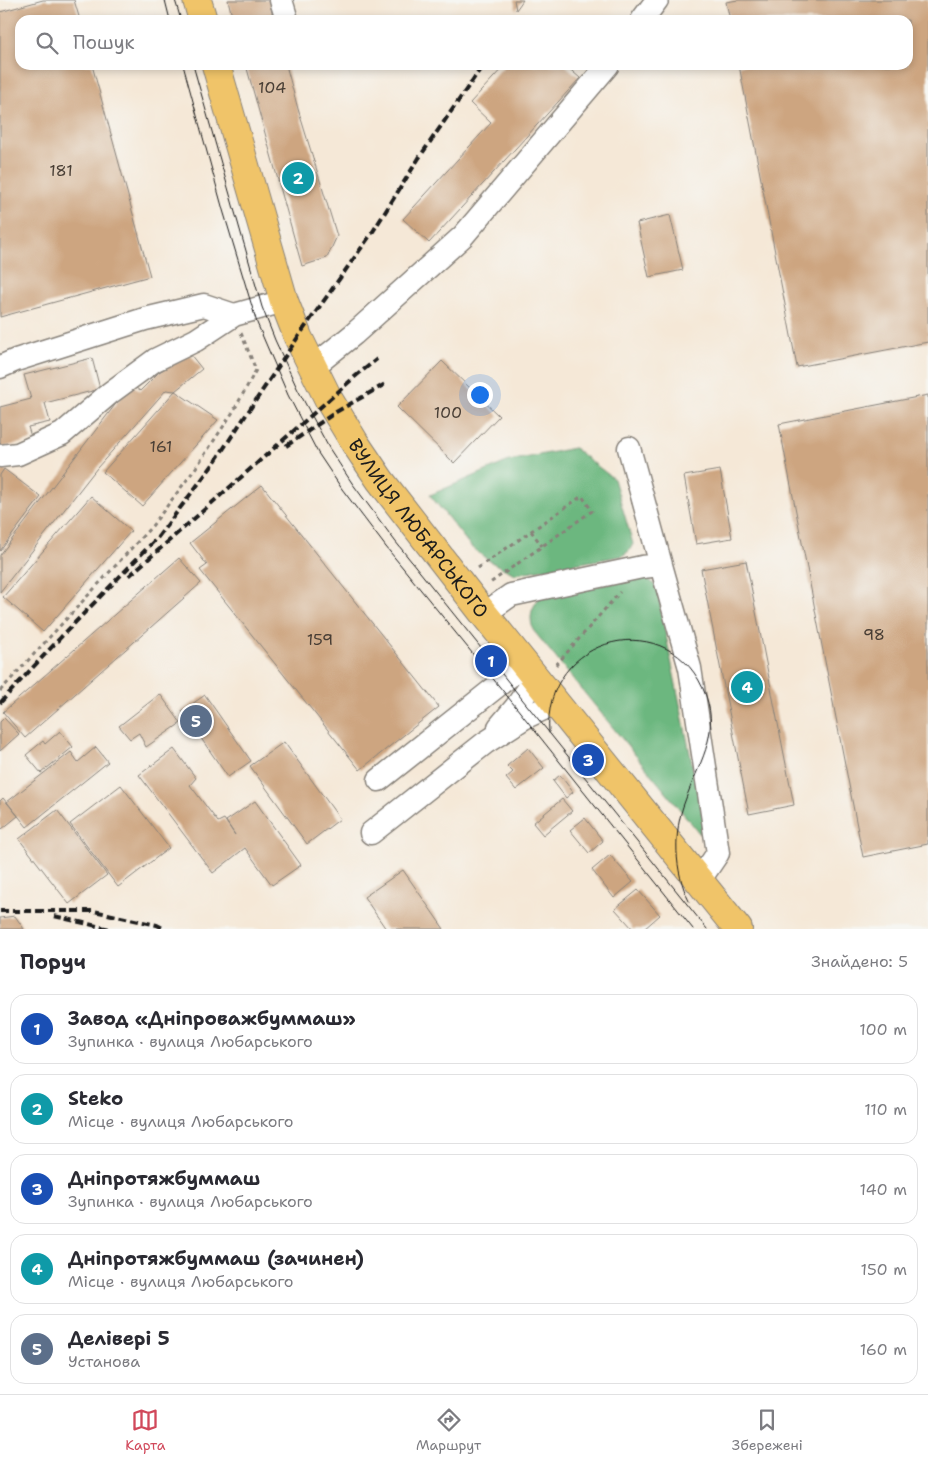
<!DOCTYPE html>
<html lang="uk">
<head>
<meta charset="utf-8">
<style>
	body { margin:0; font-family:"Shantell Sans",sans-serif; background:#f7f7f7; color:#2b2b33 }
	.you { position:absolute; left:479px; top:394px; width:18px; height:18px; margin:-12px; border:4px solid #fff; border-radius:50%; background:#1a73e8; box-shadow:0 0 0 8px #1a73e833 }
	.badge { display:grid; place-items:center; width:32px; height:32px; border-radius:50%; background:#d1495b; color:#fff; font-size:16px; font-weight:700 }
	.pin { position:absolute; translate:-50% -50%; border:2px solid #fff; box-shadow:0 1px 5px #0006 }
	.list { margin:0; padding:0; list-style:none }
	h2 { display:flex; justify-content:space-between; align-items:center; height:65px; margin:0; padding:0 20px; font-size:21px }
	h2 small { font-size:16px; font-weight:400; color:#7c7c81 }
	.list li { display:grid; grid-template-columns:32px 1fr auto; gap:15px; align-items:center; box-sizing:border-box; height:70px; margin:0 10px 10px; padding:0 10px; border:1px solid #e1e1e2; border-radius:15px }
	.list b { display:block; font-size:19px; white-space:nowrap }
	.list p { margin:0; font-size:16px; white-space:nowrap; color:#7c7c81 }
	.list em { font-size:16px; font-style:normal; color:#7c7c81 }
	.icon { flex:none; width:28px; height:28px; fill:none; stroke:currentColor; stroke-width:2; stroke-linecap:round; stroke-linejoin:round }
	.map { position:relative; flex:none; width:928px; height:929px; overflow:hidden }
	.search { position:absolute; background:#fff; box-shadow:0 2px 8px #0003; left:15px; right:15px; top:15px; height:55px; display:flex; align-items:center; gap:12px; box-sizing:border-box; padding:0 18px; border-radius:15px; color:#7c7c81; font-size:19px }
	.sheet { height:465px; background:#fff }
	nav { display:flex; justify-content:space-around; align-items:center; box-sizing:border-box; height:70px; border-top:1px solid #e1e1e2; background:#fff; font-size:14px; color:#7c7c81 }
	nav a { display:grid; justify-items:center; gap:2px }
	nav .on { color:#d1495b }
	.map>svg:first-child { display:block }
	.forest { fill:#6cb77f; stroke:#446a4e }
	.building { fill:#cda580 }
	.lines { fill:none; stroke-linecap:round; stroke-linejoin:round }
	.minor-casing { stroke:#88827a; stroke-width:25 }
	.major-casing { stroke:#88827a; stroke-width:30 }
	.path { stroke:#88827a; stroke-width:3; stroke-dasharray:4 4; stroke-linecap:butt }
	.minor { stroke:#fff; stroke-width:22 }
	.major { stroke:#f0c469; stroke-width:28 }
	.tram { stroke:#1c1c1c; stroke-width:1 }
	.rail { stroke:#1c1c1c; stroke-width:4; stroke-dasharray:8 4; stroke-linecap:butt }
	.labels { text-anchor:middle; dominant-baseline:central; stroke-width:4; stroke-linejoin:round; paint-order:stroke }
	.number-label { font-size:16px; fill:#483e35 }
	.street-label { font-size:19px; fill:#1c1c1c; stroke:#f6f6f2 }
</style>
</head>
<body>
<div class="map">
<svg width="928" height="929" viewBox="0 0 928 929">
	<rect width="100%" height="100%" fill="#f6f6f2"/>
	<filter id="ink" filterUnits="userSpaceOnUse"><feTurbulence type="fractalNoise" baseFrequency=".02" numOctaves="2"/><feDisplacementMap in="SourceGraphic" scale="10" xChannelSelector="R" yChannelSelector="G"/><feConvolveMatrix kernelMatrix="1 2 1 2 8 2 1 2 1" color-interpolation-filters="sRGB"/></filter>
	<filter id="wash" filterUnits="userSpaceOnUse"><feTurbulence type="fractalNoise" baseFrequency=".0096" numOctaves="4" result="noise"/><feDisplacementMap in="SourceGraphic" scale="20" xChannelSelector="R" yChannelSelector="G"/><feGaussianBlur stdDeviation="1.12" result="paint"/><feColorMatrix in="noise" values="0 0 0 0 0 0 0 0 0 0 0 0 0 0 0 0 0 1.4 0 .05"/><feComposite in="paint" operator="in"/></filter>
	<g filter="url(#wash)">
		<rect width="100%" height="100%" fill="#f5e8d7"/>
		<path class="forest" d="M574,448L614,479L633,544L629,551L622,556L515,574L491,562L472,548L430,495L509,461Z
			M644,577C661,584 659,600 662,616L704,822L700,834L533,630C529,615 531,609 540,597Z"/>
		<g id="blocks">
			<path class="building" d="M43,0H74L80,20H20V65H92L150,276L0,317V12Z
				M228,0H269L274,20H233Z
				M514,0H523L516,10Z
				M738,0H928V342L797,367L739,65H908V20H730L726,2Z
				M246,65H286L298,109L337,236L327,258L302,266Z
				M505,65H565L580,78L429,243L403,219L491,123L470,103Z
				M670,215L683,270L649,277L637,223Z
				M190,354L202,369L175,391L166,390L97,468L0,592V555L131,384L140,391L159,372Z
				M92,358L100,389L45,403L50,422L28,427L32,440L0,448V407L31,399L24,375Z
				M442,361L499,416L454,463L397,407Z
				M175,391L218,420L142,506L103,472Z
				M928,395V844L863,857L779,424Z
				M4,469L41,497L0,551V475Z
				M720,470L732,538L696,544L684,476Z
				M262,485L439,707L360,770L200,570L207,565L190,543Z
				M91,496L131,531L43,632L3,597Z
				M179,558L201,583L25,738L3,712Z
				M746,561L794,805L749,814L701,569Z
				M160,694L181,723L146,747L139,733L130,739L119,726Z
				M205,695L251,761L228,777L182,711Z
				M4,718L19,734L0,751V722Z
				M60,731L73,747L41,773L26,755L43,741L45,744Z
				M284,742L340,819L307,844L250,766Z
				M96,747L108,762L27,827L7,802L71,752L78,762Z
				M528,748L544,768L516,790L506,778L513,772L507,766Z
				M174,749L196,778L190,785L218,822L224,819L235,835L226,821L255,801L301,865L272,885L245,848L213,873L139,775Z
				M560,775L573,792L566,798L553,781Z
				M121,785L169,848L118,887L70,824Z
				M3,798L18,816L2,829L0,827V801Z
				M562,799L572,811L543,835L533,823Z
				M57,810L107,875L69,904L19,839Z
				M585,818L603,841L589,853L570,830Z
				M610,855L633,882L614,898L592,870Z
				M403,870L444,929H386L364,897Z
				M638,890L660,915L644,929H633L615,909Z
				M15,916L24,929H0V918Z"/>
		</g>
	</g>
	<g filter="url(#ink)">
		<use href="#blocks" fill-opacity="0" stroke="#88827a" stroke-width="1"/>
		<g class="lines">
			<defs>
				<path id="minor" d="M281,0L287,20
					M642,20L657,0
					M0,367L16,360L145,319L204,305L234,315L284,301
					M313,367L354,334L463,236L608,65
					M629,448L661,565
					M0,456L18,454L62,434L110,393L155,360L196,340L234,315
					M484,614L511,595L642,567L661,565L690,668L718,853L699,881
					M499,727L516,707L536,678
					M379,780L525,664
					M371,833L485,743L524,718L556,703"/>
				<g id="major">
					<path d="M197,0L203,20"/>
					<path id="s1" d="M216,65L284,301L298,337L329,400L355,443L380,480L484,614L738,929"/>
				</g>
			</defs>
			<use href="#minor" class="minor-casing"/>
			<use href="#major" class="major-casing"/>
			<path class="path" d="M531,531L542,546
				M478,568L582,496L592,511L490,583
				M556,665L620,592
				M0,691L152,526L195,469L233,412L256,370L241,333"/>
			<use href="#minor" class="minor"/>
			<use href="#major" class="major"/>
			<path class="tram" d="M165,0L170,20
				M175,0L181,20
				M183,65L223,210L257,323L288,395L318,453L342,489L386,547L516,707L693,929
				M193,65L262,307L275,340L297,388L329,448L352,483L395,541L707,929
				M549,733C541,634 673,603 706,696C720,736 698,764 685,801C673,832 674,871 689,901"/>
			<path class="rail" d="M286,446L336,412L387,383
				M129,576L357,375L377,359
				M0,703L61,637L158,537L212,466L298,337L372,233L419,158L483,65
				M0,911H94L157,925L165,929
				M54,916L110,929"/>
		</g>
	</g>
	<g class="labels">
		<g class="number-label">
			<text x="272" y="87">104</text>
			<text x="61" y="170">181</text>
			<text x="448" y="412">100</text>
			<text x="161" y="446">161</text>
			<text x="874" y="634">98</text>
			<text x="320" y="639">159</text>
		</g>
		<g class="street-label">
			<text stroke="none"><textPath href="#s1" startOffset="511">ВУЛИЦЯ ЛЮБАРСЬКОГО</textPath></text>
		</g>
	</g>
</svg>
<div class="you"></div>
<div class="pin badge" style="left:491px;top:661px;background:#1a4fb4">1</div>
<div class="pin badge" style="left:298px;top:178px;background:#0f9aa8">2</div>
<div class="pin badge" style="left:588px;top:760px;background:#1a4fb4">3</div>
<div class="pin badge" style="left:747px;top:687px;background:#0f9aa8">4</div>
<div class="pin badge" style="left:196px;top:721px;background:#5c6f8a">5</div>
<div class="search"><svg class="icon" aria-label="search" viewBox="0 0 24 24"><circle cx="10" cy="10" r="6"/><path d="M15 15l6 6"/></svg>Пошук</div>
</div>
<section class="sheet">
<h2>Поруч<small>Знайдено: 5</small></h2>
<ul class="list">
<li><span class="badge" style="background:#1a4fb4">1</span><div><b>Завод «Дніпроважбуммаш»</b><p>Зупинка · вулиця Любарського</p></div><em>100 m</em></li>
<li><span class="badge" style="background:#0f9aa8">2</span><div><b>Steko</b><p>Місце · вулиця Любарського</p></div><em>110 m</em></li>
<li><span class="badge" style="background:#1a4fb4">3</span><div><b>Дніпротяжбуммаш</b><p>Зупинка · вулиця Любарського</p></div><em>140 m</em></li>
<li><span class="badge" style="background:#0f9aa8">4</span><div><b>Дніпротяжбуммаш (зачинен)</b><p>Місце · вулиця Любарського</p></div><em>150 m</em></li>
<li><span class="badge" style="background:#5c6f8a">5</span><div><b>Делівері 5</b><p>Установа</p></div><em>160 m</em></li>
</ul>
</section>
<nav>
<a class="on"><svg class="icon" aria-label="map" viewBox="0 0 24 24"><path d="M3 6l6-2 6 2 6-2v14l-6 2-6-2-6 2zM9 4v14M15 6v14"/></svg>Карта</a>
<a><svg class="icon" aria-label="directions" viewBox="0 0 24 24"><path d="M12 3l9 9-9 9-9-9zM9 14v-3h6M13 9l2 2-2 2"/></svg>Маршрут</a>
<a><svg class="icon" aria-label="saved" viewBox="0 0 24 24"><path d="M7 4h10v16l-5-4-5 4z"/></svg>Збережені</a>
</nav>
</body>
</html>
